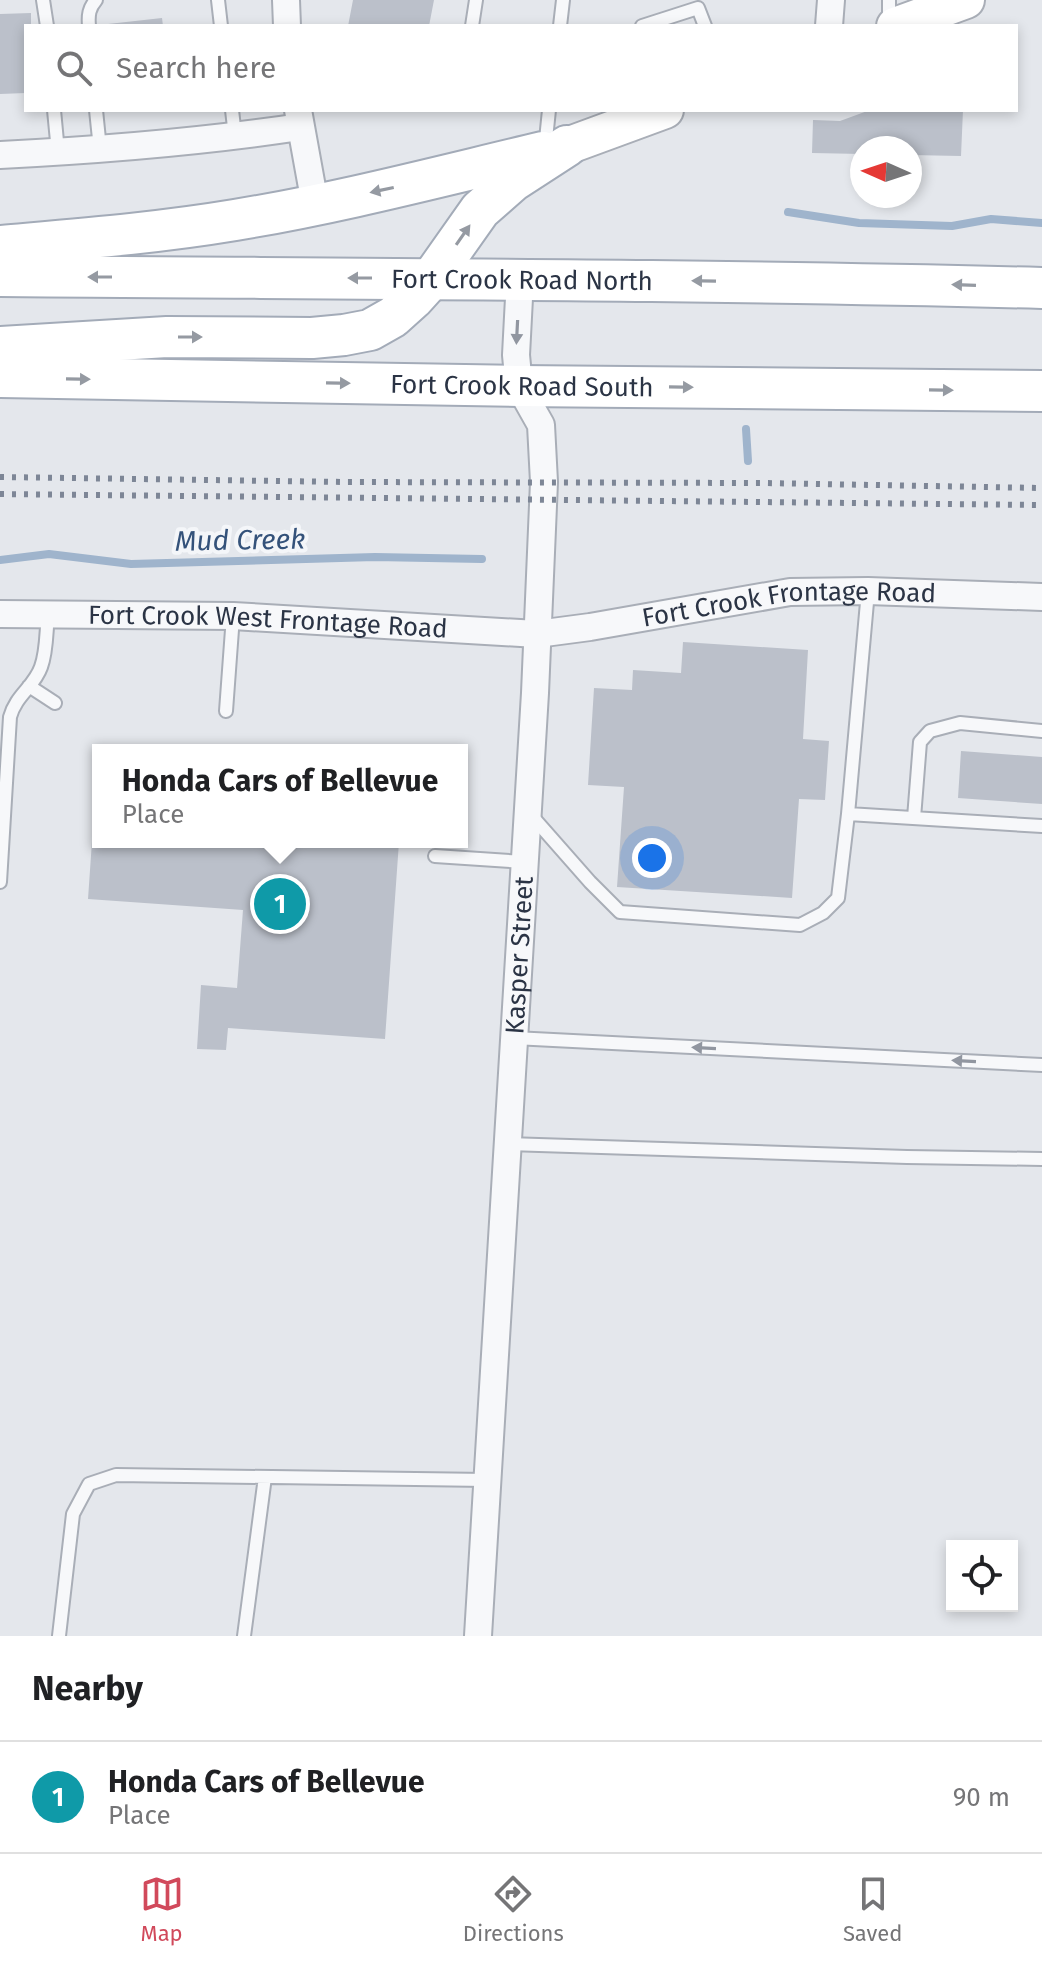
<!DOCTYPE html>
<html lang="en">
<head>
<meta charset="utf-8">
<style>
	body { margin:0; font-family:"Fira Sans",sans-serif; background:#f6f6f6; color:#202124 }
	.controls { position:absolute; right:24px; bottom:24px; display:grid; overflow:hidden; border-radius:0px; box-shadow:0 4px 12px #0003 }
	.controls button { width:72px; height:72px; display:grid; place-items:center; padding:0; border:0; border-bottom:2px solid #e0e0e0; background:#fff; color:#202124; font:40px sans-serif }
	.compass { position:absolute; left:850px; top:136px; width:72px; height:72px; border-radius:50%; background:#fff; box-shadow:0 4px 12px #0003; rotate:273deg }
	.you { position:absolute; left:652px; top:858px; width:28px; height:28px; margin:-20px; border:6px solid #fff; border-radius:50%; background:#1a73e8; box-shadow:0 0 0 12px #1a73e833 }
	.badge { display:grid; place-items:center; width:52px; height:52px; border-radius:50%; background:#d1495b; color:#fff; font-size:26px; font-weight:700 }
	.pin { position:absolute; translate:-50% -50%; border:4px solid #fff; box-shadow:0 2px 8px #0006 }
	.popup { position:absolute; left:92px; top:744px; width:376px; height:104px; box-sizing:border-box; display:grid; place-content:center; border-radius:0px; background:#fff; filter:drop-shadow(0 2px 6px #0005); font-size:26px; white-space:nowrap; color:#757577 }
	.popup b { font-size:30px; color:#202124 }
	.popup::after { content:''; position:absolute; left:50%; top:100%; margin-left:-16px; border:16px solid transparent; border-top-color:#fff }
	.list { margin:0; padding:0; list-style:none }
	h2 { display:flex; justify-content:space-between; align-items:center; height:104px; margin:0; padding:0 32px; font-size:34px }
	h2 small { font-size:26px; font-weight:400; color:#757577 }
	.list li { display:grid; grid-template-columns:52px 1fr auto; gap:24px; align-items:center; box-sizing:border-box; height:112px; padding:0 32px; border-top:2px solid #e0e0e0 }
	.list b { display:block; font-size:30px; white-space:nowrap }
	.list p { margin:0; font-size:26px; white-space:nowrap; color:#757577 }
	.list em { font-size:26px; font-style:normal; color:#757577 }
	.icon { flex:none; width:44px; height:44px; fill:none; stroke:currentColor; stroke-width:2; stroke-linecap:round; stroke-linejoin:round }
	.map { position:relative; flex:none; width:1042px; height:1636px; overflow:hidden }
	.search { position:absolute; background:#fff; box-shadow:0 4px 12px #0003; left:24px; right:24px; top:24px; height:88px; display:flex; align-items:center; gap:20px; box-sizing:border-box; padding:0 28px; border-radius:0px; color:#757577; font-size:30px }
	.sheet { height:216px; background:#fff }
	nav { display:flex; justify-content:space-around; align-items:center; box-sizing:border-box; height:112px; border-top:2px solid #e0e0e0; background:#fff; font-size:22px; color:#757577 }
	nav a { display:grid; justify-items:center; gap:4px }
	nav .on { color:#d1495b }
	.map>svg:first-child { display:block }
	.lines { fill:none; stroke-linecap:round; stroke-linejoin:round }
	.stream { stroke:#9fb4cc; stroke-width:8 }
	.building { fill:#bbc0ca }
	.service-casing { stroke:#a9aeb7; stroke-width:16 }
	.minor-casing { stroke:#a9aeb7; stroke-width:30 }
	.secondary-casing { stroke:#a9aeb7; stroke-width:40 }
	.primary-casing { stroke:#a3abb8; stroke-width:44 }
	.service { stroke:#f7f8fa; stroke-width:12 }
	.minor { stroke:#f7f8fa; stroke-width:26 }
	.secondary { stroke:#fff; stroke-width:36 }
	.primary { stroke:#fff; stroke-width:40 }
	.rail { stroke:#7d8696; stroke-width:6; stroke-dasharray:4 8; stroke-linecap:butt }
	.oneway { fill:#959aa2 }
	.oneway2 { fill:#9196a0 }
	.labels { text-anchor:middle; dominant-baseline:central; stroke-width:8; stroke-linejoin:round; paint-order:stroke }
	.street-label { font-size:26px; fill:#2b3445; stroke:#f4f6f9 }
	.water-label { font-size:28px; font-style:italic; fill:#34527a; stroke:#f4f6f9 }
</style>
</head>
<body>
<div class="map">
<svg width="1042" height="1636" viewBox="0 0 1042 1636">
	<rect width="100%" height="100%" fill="#e4e7ec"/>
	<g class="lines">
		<path class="stream" d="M788,212L859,223L952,226L991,219L1042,223
			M746,429L748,461
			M0,560L49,554L131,564L375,557L482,559"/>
	</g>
	<path class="building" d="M353,0H434L429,26H348Z
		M31,13V26H26V93L0,94V14Z
		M162,18L163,26H108V24Z
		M870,110H963L961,156L910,155V148H862V154L812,153L813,120L840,121Z
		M683,642L808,650L803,739L829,741L825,800L799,799L792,898L617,887L624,787L588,785L594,688L632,690L633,670L681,673Z
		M961,751L1042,757V804L958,798Z
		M96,783H98V842H399L385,1039L228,1028L226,1050L197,1049L201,985L237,988L243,910L88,899Z"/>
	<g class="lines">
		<defs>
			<path id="service" d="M43,0L47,26
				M218,0L221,26
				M889,25V0
				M89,26C88,15 89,8 96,0
				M472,26L476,0
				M560,26L563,0
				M642,26L698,8L705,26
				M54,110L58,152
				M96,110L100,149
				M232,110L235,136
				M545,149L549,110
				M29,686L55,703
				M226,711L233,616
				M848,814L1042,826
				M531,815L590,882L620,912L800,925L823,913L838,898L848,814L868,591
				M914,818L920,742L930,731L960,723L1042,731
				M435,856L524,862
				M0,882L10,717C16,695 34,687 41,667C47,651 46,632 48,615
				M514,1038L1042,1065
				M507,1144L907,1157L1042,1159
				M59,1636L73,1514L89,1484L116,1475L487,1480
				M244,1636L265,1477"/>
			<g id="minor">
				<path d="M286,0L287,26"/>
				<path d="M829,26L831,0"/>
				<path d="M298,110L315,204"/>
				<path d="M0,155C100,150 200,142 300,127"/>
				<path id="s1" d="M0,614L233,616L537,634L590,627L790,592L868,591L1042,597"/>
				<path id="s2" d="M478,1636L535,693L544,482L541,425L519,386L516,355L520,279"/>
			</g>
			<path id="secondary" d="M895,26L966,0
				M567,146L665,110"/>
			<g id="primary">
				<path d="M0,246C79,239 157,233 235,220C339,203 441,176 543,152"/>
				<path id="s3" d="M0,276C347,279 695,279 1042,288"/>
				<path d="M0,347L167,337L312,338L344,335L370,330L393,317L413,299L432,278L480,210L513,181L567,146"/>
				<path id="s4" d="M0,377L519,386L1042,391"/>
			</g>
		</defs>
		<use href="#service" class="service-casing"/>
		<use href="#minor" class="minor-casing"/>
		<use href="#secondary" class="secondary-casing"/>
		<use href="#primary" class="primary-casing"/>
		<use href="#service" class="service"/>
		<use href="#minor" class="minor"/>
		<use href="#secondary" class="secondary"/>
		<use href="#primary" class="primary"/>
		<path class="rail" d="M0,477L347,482L761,483L1042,488
			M0,494L1042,505"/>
	</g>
	<defs><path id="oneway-solid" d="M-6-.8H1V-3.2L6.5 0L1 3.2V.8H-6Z" transform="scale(2)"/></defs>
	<g class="oneway">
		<use href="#oneway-solid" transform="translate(382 190) rotate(168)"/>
		<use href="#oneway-solid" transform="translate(463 235) rotate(-55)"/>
		<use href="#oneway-solid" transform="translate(100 277) rotate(-180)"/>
		<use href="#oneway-solid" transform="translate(360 278) rotate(-180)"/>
		<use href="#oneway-solid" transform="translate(704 281) rotate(-179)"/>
		<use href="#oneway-solid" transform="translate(964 285) rotate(-178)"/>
		<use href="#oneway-solid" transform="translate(190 337)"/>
		<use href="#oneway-solid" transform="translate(78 379) rotate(1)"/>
		<use href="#oneway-solid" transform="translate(338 383) rotate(1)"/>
		<use href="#oneway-solid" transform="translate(681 387) rotate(1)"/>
		<use href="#oneway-solid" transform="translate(941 390) rotate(1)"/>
	</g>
	<g class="oneway2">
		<use href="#oneway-solid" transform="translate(517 332) rotate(93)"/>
		<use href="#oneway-solid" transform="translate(704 1048) rotate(-177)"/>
		<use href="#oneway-solid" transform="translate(964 1061) rotate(-177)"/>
	</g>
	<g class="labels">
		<g class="street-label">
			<text stroke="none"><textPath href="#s3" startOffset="522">Fort Crook Road North</textPath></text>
			<text stroke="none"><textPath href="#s4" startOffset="522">Fort Crook Road South</textPath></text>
			<text stroke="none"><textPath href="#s1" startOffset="792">Fort Crook Frontage Road</textPath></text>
			<text stroke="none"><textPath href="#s1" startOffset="268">Fort Crook West Frontage Road</textPath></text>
			<text stroke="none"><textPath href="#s2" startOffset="682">Kasper Street</textPath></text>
		</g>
		<g class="water-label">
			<text transform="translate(240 540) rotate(-1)">Mud Creek</text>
		</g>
	</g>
</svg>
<div class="controls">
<button><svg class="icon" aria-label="locate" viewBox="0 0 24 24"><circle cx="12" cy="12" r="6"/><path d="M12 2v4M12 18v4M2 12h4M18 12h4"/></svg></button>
</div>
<svg class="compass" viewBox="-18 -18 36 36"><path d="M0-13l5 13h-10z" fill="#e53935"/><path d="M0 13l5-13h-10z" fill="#757577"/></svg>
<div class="you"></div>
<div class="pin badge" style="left:280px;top:904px;background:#0f9aa8">1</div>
<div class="popup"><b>Honda Cars of Bellevue</b>Place</div>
<div class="search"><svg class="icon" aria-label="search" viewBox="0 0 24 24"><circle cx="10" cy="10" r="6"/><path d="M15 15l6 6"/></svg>Search here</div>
</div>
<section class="sheet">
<h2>Nearby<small></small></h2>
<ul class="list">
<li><span class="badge" style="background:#0f9aa8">1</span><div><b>Honda Cars of Bellevue</b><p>Place</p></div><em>90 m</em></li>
</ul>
</section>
<nav>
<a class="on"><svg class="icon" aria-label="map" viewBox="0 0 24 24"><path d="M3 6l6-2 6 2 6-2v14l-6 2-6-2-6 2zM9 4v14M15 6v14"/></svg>Map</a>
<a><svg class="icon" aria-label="directions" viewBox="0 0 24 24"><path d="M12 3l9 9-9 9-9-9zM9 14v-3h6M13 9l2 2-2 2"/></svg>Directions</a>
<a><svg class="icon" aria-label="saved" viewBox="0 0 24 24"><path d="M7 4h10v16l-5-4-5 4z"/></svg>Saved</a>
</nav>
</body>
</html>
